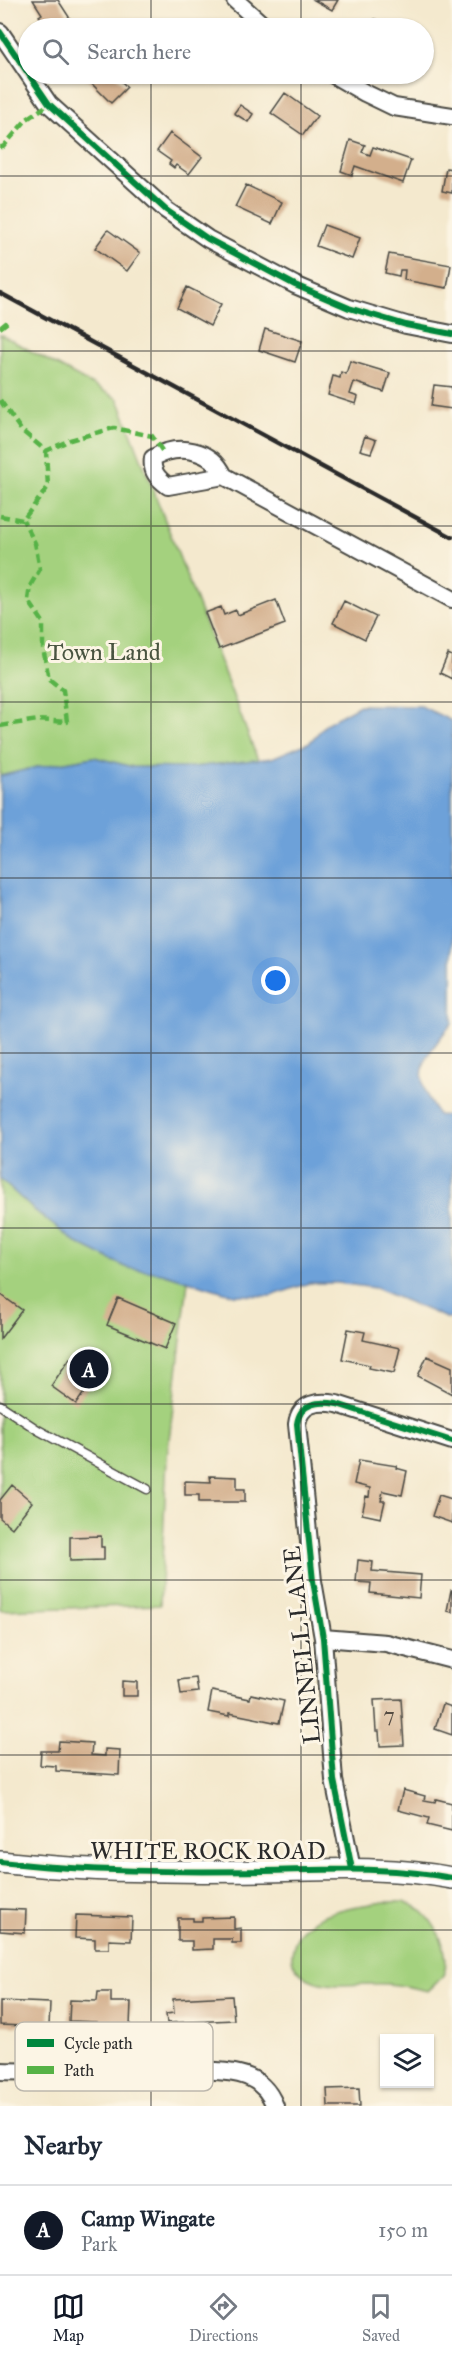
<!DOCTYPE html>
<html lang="en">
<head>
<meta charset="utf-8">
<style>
	body { margin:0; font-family:"IM FELL Great Primer",serif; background:#f2f2f3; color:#1f2937 }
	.controls { position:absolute; right:18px; bottom:18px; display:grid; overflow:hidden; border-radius:0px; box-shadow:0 2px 4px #0004 }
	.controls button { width:54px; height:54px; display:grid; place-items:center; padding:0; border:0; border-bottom:2px solid #e0e1e3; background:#fff; color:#1f2937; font:30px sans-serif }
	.you { position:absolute; left:276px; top:981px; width:21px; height:21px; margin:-15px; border:4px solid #fff; border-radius:50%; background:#1a73e8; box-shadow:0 0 0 9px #1a73e833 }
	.badge { display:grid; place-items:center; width:39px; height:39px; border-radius:50%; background:#111827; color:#fff; font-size:20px; font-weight:700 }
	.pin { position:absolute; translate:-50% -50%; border:3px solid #fff; box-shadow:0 2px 6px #0006 }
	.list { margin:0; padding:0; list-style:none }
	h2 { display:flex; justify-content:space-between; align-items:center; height:78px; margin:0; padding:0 24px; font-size:26px }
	h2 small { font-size:20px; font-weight:400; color:#747a83 }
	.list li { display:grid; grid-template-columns:39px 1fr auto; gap:18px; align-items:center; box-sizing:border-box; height:90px; padding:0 24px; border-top:2px solid #e0e1e3 }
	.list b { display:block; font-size:22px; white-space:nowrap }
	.list p { margin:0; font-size:20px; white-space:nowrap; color:#747a83 }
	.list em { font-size:20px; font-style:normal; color:#747a83 }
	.icon { flex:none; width:33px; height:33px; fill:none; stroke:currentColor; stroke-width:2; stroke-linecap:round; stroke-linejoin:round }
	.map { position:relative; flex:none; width:452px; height:2106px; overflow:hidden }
	.search { position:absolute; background:#fff; box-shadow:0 2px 4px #0004; left:18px; right:18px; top:18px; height:66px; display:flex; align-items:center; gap:15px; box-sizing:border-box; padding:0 21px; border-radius:33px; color:#747a83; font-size:22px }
	.sheet { height:168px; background:#fff }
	nav { display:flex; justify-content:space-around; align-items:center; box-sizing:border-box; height:84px; border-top:2px solid #e0e1e3; background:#fff; font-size:16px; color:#747a83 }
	nav a { display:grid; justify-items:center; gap:3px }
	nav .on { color:#111827 }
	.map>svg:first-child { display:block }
	.green { fill:#a4d17e; stroke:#687e54; stroke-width:1.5 }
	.water { fill:#6da1d9; stroke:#4c6682; stroke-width:1.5 }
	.building { fill:#d3af8c }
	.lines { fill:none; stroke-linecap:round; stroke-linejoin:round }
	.service-casing { stroke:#494843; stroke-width:11 }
	.minor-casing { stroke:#494843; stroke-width:20 }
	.tertiary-casing { stroke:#494843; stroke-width:24 }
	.service { stroke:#fff; stroke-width:8 }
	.minor { stroke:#fff; stroke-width:16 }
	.tertiary { stroke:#fff; stroke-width:21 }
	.rail { stroke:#2b2b2b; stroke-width:4.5 }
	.quiet { stroke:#56b246; stroke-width:4.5; stroke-dasharray:9 4.5; stroke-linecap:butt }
	.cycleway-casing { stroke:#fcf5e5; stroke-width:10 }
	.cycleway { stroke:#00873e; stroke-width:6 }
	.grid { fill:none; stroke:#2b2b2b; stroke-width:1.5; stroke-opacity:0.55 }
	.labels { text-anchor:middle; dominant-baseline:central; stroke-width:6; stroke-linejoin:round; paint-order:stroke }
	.number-label { font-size:21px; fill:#554c43 }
	.park-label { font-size:24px; fill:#495440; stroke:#fcf5e5 }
	.street-label { font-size:24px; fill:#2b2b2b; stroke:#fcf5e5 }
	.key { fill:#fcf5e5; stroke:#bdb8ad; stroke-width:1.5 }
	.key-label { font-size:16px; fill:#2b2b2b }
</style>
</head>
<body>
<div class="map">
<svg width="452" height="2106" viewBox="0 0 452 2106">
	<rect width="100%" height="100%" fill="#fcf5e5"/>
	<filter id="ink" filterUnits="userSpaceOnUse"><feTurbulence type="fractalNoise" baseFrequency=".0167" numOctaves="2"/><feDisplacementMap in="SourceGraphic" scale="12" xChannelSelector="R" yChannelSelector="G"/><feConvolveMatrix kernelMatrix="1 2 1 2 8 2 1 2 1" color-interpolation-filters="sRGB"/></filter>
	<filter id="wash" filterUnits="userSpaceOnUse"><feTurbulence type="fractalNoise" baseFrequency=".008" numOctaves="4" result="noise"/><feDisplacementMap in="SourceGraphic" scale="24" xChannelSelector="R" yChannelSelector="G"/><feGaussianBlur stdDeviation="1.35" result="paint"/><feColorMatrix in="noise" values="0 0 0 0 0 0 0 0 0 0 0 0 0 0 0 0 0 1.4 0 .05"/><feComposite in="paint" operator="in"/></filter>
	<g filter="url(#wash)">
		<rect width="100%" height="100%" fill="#f4e9ce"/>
		<path class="green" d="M0,334L118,399L258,760L184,768L133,767L94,757L37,767L0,776Z
			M0,1179L34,1210L162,1273L188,1281L167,1457L160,1605L0,1610Z
			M384,1902C391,1902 400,1901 407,1903C431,1909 452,1950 444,1973C442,1979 433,1986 428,1991C415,1988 401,1985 387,1984C363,1982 332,1990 309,1979C300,1975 291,1965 292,1954C297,1911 349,1908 384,1902Z"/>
		<path class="water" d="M360,705L421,706L452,721V1023C424,1059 409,1072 438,1115L452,1116V1318H446L375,1288L337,1283H309L271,1296L234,1295L162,1273L127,1268L75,1242L34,1210L0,1179V776L37,767L94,757L133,767L184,768L272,758L310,742L327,723Z"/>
		<g id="blocks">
			<path class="building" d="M33,0H58L71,20L58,28H50L39,16L42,14Z
				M314,0H338L332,10Z
				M375,19L397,28H371Z
				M84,74H114L127,87L111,103L83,75Z
				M285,93L317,116L303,135L271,113Z
				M240,105L253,114L248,122L234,113Z
				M170,133L202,157L189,174L176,165L174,168L169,164L171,161L157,151Z
				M350,140L365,145L362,152L370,155L373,147L411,160L403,183L355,166L352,175L341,171Z
				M446,168L452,169V193L442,191Z
				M246,185L282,202L272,224L235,207Z
				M324,225L360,238L352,259L316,246Z
				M108,230L140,253L127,271L95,248Z
				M389,254L451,265L447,288L404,280L405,270H400L399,276L385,273Z
				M187,287L221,304L210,326L177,308Z
				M265,329L302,341L295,362L259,350Z
				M350,361L390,373L384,392L354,382L350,394L358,397L356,404L328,395L333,376L340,378L341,372L346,374Z
				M434,385L452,387V409L431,406Z
				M365,436L376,440L371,453L360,450Z
				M276,600L285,624L219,649L205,613L221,607L224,615L236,610L238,615Z
				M344,601L376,617L365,639L333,623Z
				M448,654L452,656V679L440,673Z
				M0,1294L22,1310L0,1339Z
				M118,1298L176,1323L165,1349L107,1325Z
				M348,1329L365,1332L363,1340L400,1348L394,1373L369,1368L370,1365L342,1359Z
				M427,1356L452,1367V1394L418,1376Z
				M70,1358L96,1376L76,1404L51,1386Z
				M359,1460L397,1466L396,1468L407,1471L402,1495L383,1491L381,1501H385L381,1518L362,1514L366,1496L369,1497L370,1488L354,1484Z
				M210,1476L237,1477V1489H245V1502H199V1495H185V1481L211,1482Z
				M12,1485L32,1502L12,1528L0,1518V1500Z
				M439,1495L452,1499V1523L432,1516Z
				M101,1536V1547H104V1560L70,1561V1537Z
				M358,1560L373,1562L372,1571L421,1575L419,1598L370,1593L371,1583L356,1582Z
				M451,1590H452V1612L447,1611Z
				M196,1678L198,1692L181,1694L179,1680Z
				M122,1681L137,1682V1696H122Z
				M212,1691L250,1699L251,1694L284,1701L279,1723L229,1713V1716L208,1712Z
				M401,1699L404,1745L380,1746L379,1731H376L374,1700Z
				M443,1704L452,1707V1735L435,1729Z
				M59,1741L92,1743L91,1755L105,1756V1749L120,1750L119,1775L56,1771V1766L40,1765L41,1751H58Z
				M403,1790L425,1796L424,1800L435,1802L436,1799L452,1803V1831L427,1825L429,1818L398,1810Z
				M0,1909L26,1910L25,1933L0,1931Z
				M76,1915L132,1917L131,1941L109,1940V1949H95V1939L75,1938Z
				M234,1917V1929L241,1928V1943H232V1939H213V1949L192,1950V1941H178V1918H193V1921H202V1918Z
				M98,1992H111V2002H131L130,2026L97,2025V2022L69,2021L70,2000L97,2001Z
				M232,1996L234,2020L167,2023L166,2014L174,2013L173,1999Z
				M0,2001L50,2003L49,2027L0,2025Z
				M359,2088L360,2106H328L327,2089Z"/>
		</g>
	</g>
	<g filter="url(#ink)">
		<use href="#blocks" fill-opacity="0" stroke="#494843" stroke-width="1.5"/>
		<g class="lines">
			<defs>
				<path id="service" d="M0,1405L38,1430L147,1489"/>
				<path id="minor" d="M235,0L266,28
					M0,32L49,104L166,210L208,239L295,285L349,308L406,325L452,334
					M332,74L365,93L394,107L452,116
					M224,476L168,486C157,478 151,471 153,458C178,443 212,449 224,476L452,599
					M323,1638L386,1643L452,1660
					M352,1869L334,1780L323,1638L313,1581L297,1424C300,1402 319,1401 337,1404L452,1441
					M0,2071C57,2073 114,2069 170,2070C193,2071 217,2069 239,2074C257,2078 269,2090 275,2106"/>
				<path id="tertiary" d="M0,1862C88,1872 177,1872 265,1871C328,1870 390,1866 452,1878"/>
			</defs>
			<use href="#service" class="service-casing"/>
			<use href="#minor" class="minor-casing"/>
			<use href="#tertiary" class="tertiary-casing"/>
			<use href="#service" class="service"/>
			<use href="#minor" class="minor"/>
			<use href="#tertiary" class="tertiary"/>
			<path class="rail" d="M0,293L452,537"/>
			<path class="quiet" d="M0,147H3L27,119L49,104
				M0,328L10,320
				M0,400L21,430L46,451L70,440L114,428L152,436L163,452
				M0,516L23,520L48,487L46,451
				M0,726L38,720L67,722L63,690L49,679L43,648V622L28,600L30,586L40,569L35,543L23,520"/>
			<defs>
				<path id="cycleway" d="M0,32L49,104L166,210L208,239L295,285L349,308L406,325L452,334
					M0,1862C88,1872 177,1872 265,1871C328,1870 390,1866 452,1878
					M352,1869L334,1780L323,1638L313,1581L297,1424C300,1402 319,1401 337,1404L452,1441"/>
			</defs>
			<use href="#cycleway" class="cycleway-casing"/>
			<use href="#cycleway" class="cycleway"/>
		</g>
	</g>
	<path class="grid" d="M151,0V28M301,0V28M151,74V2106M301,74V2106M0,176H452M0,351H452M0,526H452M0,702H452M0,878H452M0,1053H452M0,1228H452M0,1404H452M0,1580H452M0,1755H452M0,1930H452"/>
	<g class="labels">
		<g class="number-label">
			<text x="389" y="1715">7</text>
		</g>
		<g class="park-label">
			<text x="104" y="652">Town Land</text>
		</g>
		<g class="street-label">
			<text transform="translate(302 1645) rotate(-96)">LINNELL LANE</text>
			<text x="208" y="1851">WHITE ROCK ROAD</text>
		</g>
	</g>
	<rect x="15" y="2022" width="198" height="69" rx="9" class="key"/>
	<rect x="27" y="2039" width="27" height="8" fill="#00873e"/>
	<rect x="27" y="2066" width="27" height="8" fill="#56b246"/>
	<g class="key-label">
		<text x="64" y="2049">Cycle path</text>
		<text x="64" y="2076">Path</text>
	</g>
</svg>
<div class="controls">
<button><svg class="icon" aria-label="layers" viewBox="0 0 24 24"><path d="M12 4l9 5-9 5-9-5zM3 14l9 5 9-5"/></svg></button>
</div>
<div class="you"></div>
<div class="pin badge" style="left:89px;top:1369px">A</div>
<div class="search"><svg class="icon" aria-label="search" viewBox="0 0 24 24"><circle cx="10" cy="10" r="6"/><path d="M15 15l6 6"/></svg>Search here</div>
</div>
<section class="sheet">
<h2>Nearby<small></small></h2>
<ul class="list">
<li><span class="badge">A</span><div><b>Camp Wingate</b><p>Park</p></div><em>150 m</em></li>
</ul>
</section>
<nav>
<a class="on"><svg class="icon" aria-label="map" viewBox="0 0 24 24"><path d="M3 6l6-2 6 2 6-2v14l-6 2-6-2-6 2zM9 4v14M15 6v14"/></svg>Map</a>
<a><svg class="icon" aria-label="directions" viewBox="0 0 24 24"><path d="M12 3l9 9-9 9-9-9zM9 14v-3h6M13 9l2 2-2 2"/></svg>Directions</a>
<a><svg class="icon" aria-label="saved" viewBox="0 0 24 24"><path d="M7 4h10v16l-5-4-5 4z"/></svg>Saved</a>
</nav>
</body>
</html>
